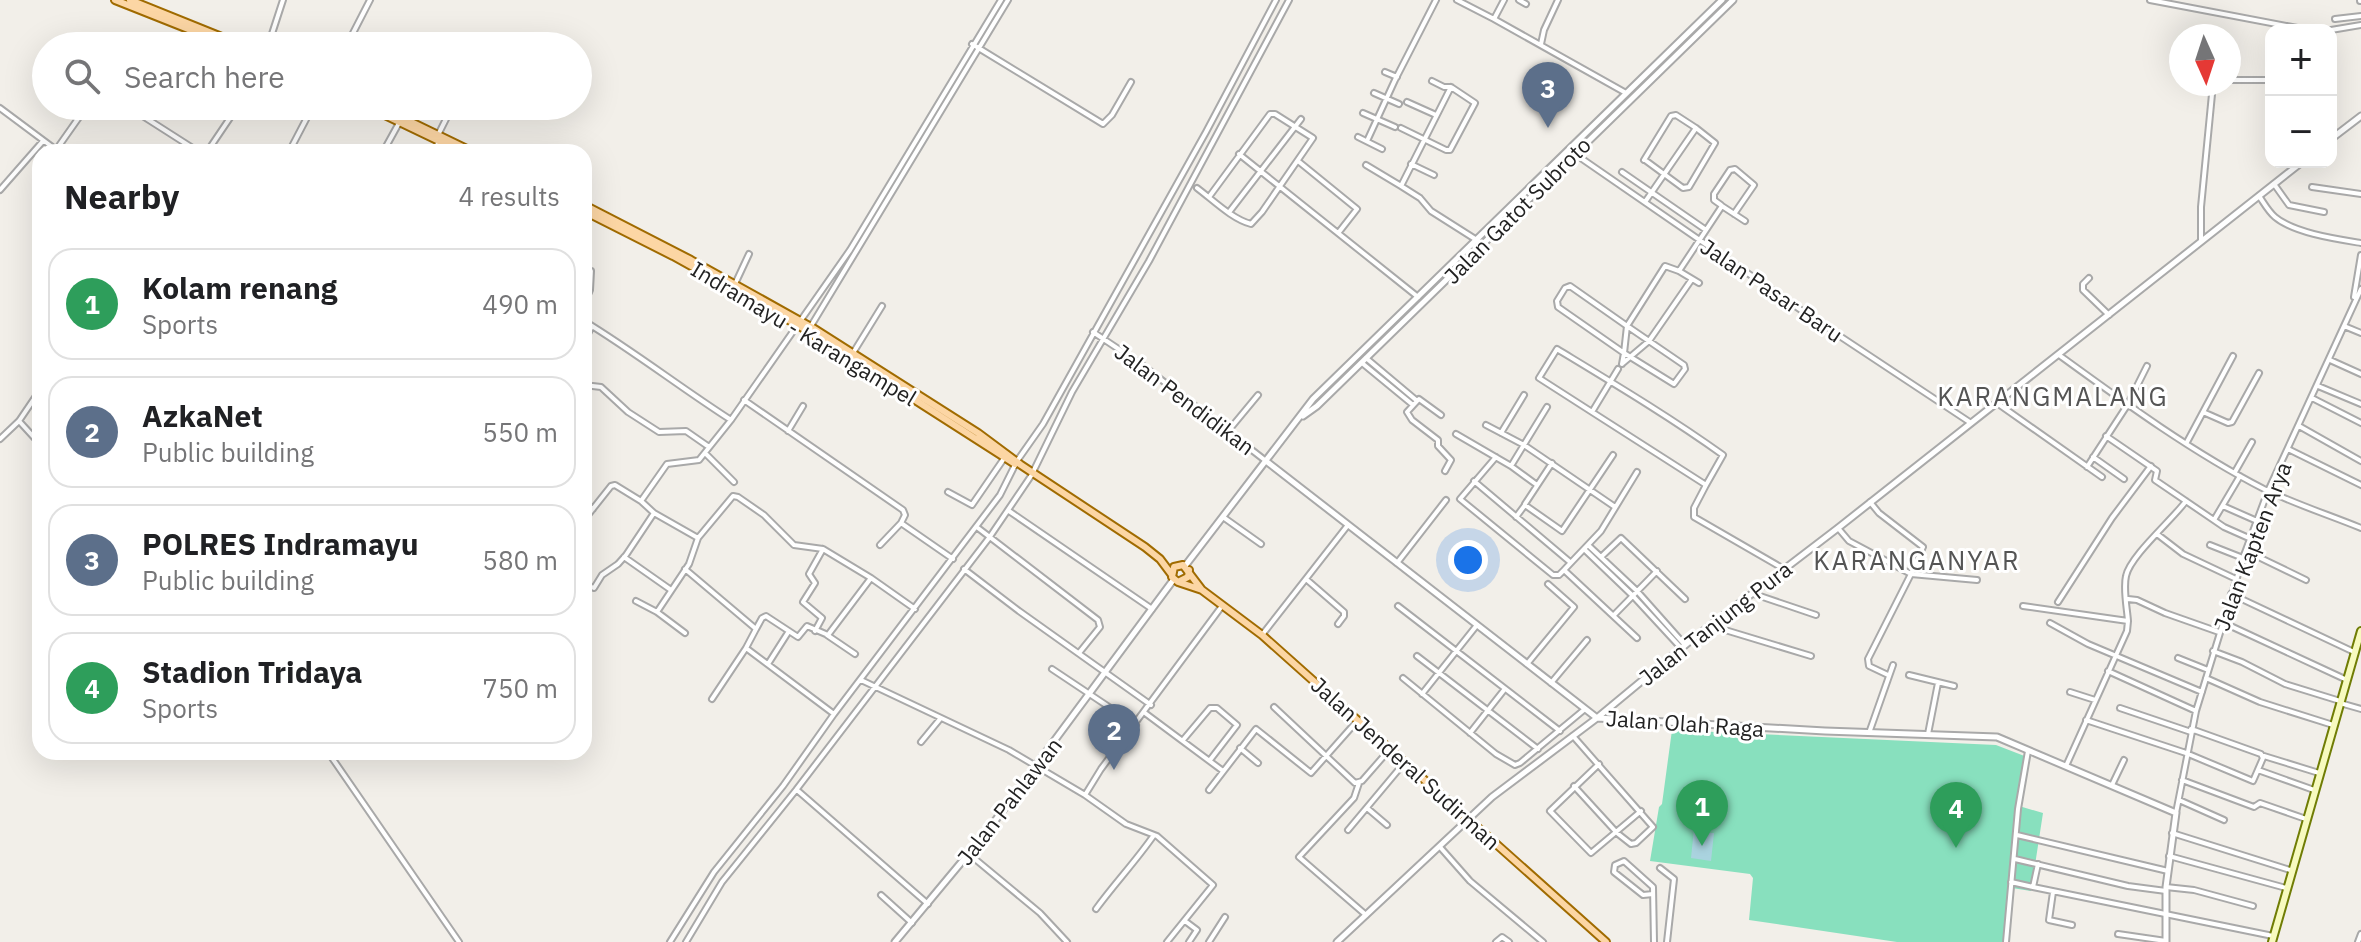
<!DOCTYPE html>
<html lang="en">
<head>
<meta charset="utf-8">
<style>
	body { margin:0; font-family:"IBM Plex Sans",sans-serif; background:#f2f2f2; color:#202124 }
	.controls { position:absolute; right:24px; top:24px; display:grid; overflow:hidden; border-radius:16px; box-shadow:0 8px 32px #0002 }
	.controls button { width:72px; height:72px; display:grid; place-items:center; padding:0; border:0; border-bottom:2px solid #e0e0e0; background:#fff; color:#202124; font:40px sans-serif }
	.compass { position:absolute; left:2169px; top:24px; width:72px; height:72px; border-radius:50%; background:#fff; box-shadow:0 8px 32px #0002; rotate:177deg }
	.you { position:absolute; left:1468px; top:560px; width:28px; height:28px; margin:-20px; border:6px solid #fff; border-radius:50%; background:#1a73e8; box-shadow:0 0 0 12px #1a73e833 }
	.badge { display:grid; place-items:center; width:52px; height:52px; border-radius:50%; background:#d40000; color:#fff; font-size:26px; font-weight:700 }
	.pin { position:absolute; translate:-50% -66px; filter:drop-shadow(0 2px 4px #0008) }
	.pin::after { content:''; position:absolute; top:42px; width:28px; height:24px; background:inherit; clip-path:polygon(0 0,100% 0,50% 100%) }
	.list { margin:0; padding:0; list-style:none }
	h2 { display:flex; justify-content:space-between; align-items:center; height:104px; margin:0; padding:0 32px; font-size:34px }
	h2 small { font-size:26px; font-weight:400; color:#757577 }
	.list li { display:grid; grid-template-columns:52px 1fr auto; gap:24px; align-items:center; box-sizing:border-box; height:112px; margin:0 16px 16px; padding:0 16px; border:2px solid #e0e0e0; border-radius:24px }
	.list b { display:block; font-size:30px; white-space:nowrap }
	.list p { margin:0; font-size:26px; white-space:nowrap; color:#757577 }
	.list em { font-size:26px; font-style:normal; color:#757577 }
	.icon { flex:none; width:44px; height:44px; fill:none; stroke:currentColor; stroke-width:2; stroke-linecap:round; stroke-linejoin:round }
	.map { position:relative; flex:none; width:2361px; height:942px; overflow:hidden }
	.search { position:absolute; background:#fff; box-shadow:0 8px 32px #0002; left:32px; top:32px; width:560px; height:88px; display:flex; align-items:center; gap:20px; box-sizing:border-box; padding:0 28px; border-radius:44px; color:#757577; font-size:30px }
	.panel { position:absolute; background:#fff; box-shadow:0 8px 32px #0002; left:32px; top:144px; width:560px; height:616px; border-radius:24px }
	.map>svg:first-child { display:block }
	.pitch { fill:#88e0be }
	.water { fill:#aad3df }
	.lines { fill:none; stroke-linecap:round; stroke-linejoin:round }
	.minor-casing { stroke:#a9a9a9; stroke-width:8 }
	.tertiary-casing { stroke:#a9a9a9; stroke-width:9 }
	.secondary-casing { stroke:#707d05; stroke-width:10 }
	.primary-casing { stroke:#a06b00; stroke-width:10 }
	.minor { stroke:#fff; stroke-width:4 }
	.tertiary { stroke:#fff; stroke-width:5 }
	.secondary { stroke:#f7fabf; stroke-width:6 }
	.primary { stroke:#fcd6a4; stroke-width:6 }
	.labels { text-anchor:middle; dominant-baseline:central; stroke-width:6; stroke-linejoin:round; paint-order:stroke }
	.street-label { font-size:22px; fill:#222; stroke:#fff }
	.quarter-label { font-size:26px; letter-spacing:2px; fill:#555; stroke:#fff }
</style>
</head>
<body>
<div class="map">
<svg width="2361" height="942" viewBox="0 0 2361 942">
	<rect width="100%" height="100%" fill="#f2efe9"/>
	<path class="pitch" d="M1672,730L1996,745L2027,757L2019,806L2043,813L2031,891L2012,888L2007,930L2008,942H1897L1749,920L1753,878L1750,874L1650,861L1659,807L1662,804Z"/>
	<path class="water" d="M1695,819L1711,821L1710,833H1714L1711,861L1691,858Z"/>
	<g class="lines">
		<defs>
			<path id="minor" d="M1457,0L1494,19L1504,0
				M1519,0L1526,4
				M2150,0L2308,30
				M2360,1V0
				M1494,19L1626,93
				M2335,19L2361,16
				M2331,30L2361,25
				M972,44L1103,124L1112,115L1131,82
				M1541,44L1544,30L1558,0
				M268,46L283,0
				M355,46L359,39L352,35L370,0
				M1385,72L1397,77
				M2229,80H2271
				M1432,81L1444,87H1451L1401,186L1420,198L1431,211L1483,244
				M1374,93L1399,104
				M1407,102L1436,115
				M127,106L199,152
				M0,108L59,152
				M1363,113L1395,127
				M1401,128L1446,150H1450L1475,103L1451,87
				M438,135L448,115L449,106
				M1358,137L1382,149
				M1367,141L1395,80L1436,0
				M56,150L87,106
				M207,152L238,106
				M289,152L313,106
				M383,152L399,123
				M433,152L440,140
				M1239,154L1418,297
				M1575,154L1814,319L1971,423
				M1298,161L1357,209L1339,232
				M1411,164L1434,175
				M1366,165L1401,186
				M1622,172L1706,230
				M2274,184L2289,205L2324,212
				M2312,187L2361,194
				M1197,188C1213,200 1232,219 1251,224L1262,212L1313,138L1275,114H1270L1209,197
				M0,190L43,141
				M2259,196C2264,203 2268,211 2275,217C2294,233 2336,239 2361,243
				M1645,202L1696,128L1676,115L1671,116L1644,160H1645L1683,188L1689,187L1715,143L1696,128
				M1721,205L1714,200V194L1730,170L1735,169L1754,185L1734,214
				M1230,211L1301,119
				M2201,241V207L2213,84
				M1679,271L1699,283
				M2089,278L2083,284V290L2109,315
				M735,284L749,254
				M2354,297L2361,255
				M584,304L590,290L591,271
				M584,321C635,352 681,388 731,420
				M811,326L1008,0
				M2344,326L2361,333
				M1093,332L1141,364L1266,461
				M584,341L592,326
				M853,353L882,306
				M2059,355C2125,403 2192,452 2264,489C2295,504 2329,515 2361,528
				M1366,358L1416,400
				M2330,360L2361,374
				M1362,363L1413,405
				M1623,363L1649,341L1692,279
				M1622,364L1624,353L1674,384L1685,369L1684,365L1627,326L1624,353L1558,307L1557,301L1565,288L1570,286L1627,326L1665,266L1679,271L1722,206L1745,221
				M584,385L601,387L628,412L659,432L686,431L709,447
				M2318,386L2361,404
				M2312,398L2361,423
				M744,400L903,510L905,515L901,523L953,559
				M1997,403L2102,477
				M1592,412L1706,485L1723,455C1670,417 1613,383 1557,349L1539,378L1592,412L1618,369
				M2203,412L2228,423L2232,422L2259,373
				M1441,415L1419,399L1407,412L1412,420L1438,440V446L1451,460L1445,471
				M19,421L40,444
				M1486,425L1524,445L1615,507
				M2299,426L2361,461
				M1229,430L1258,395
				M788,431L803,406
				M1501,433L1524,395
				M1456,434L1511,466L1537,485
				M2106,436L2157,471L2155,480L2224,527L2251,539
				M0,439L19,421L40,390
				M2187,442L2233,356
				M2288,449L2361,485
				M705,453L734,482
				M1496,457L1460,499L1553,575H1559L1564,570
				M2093,457L2124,479
				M1511,466L1547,407
				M2087,467L2128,404L2147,366
				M1033,472L1072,392L1149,261L1289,0
				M2235,472L2252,442
				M1474,481L1570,562
				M1706,485L1694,508V517L1784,569
				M948,492L972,505L1005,457
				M641,501L667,464L699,460L731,420L850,250L1001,0
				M584,503L593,509
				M1525,504L1552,463
				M2223,506L2257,521
				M1009,511L1152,609
				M1223,517L1261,544
				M1516,517L1525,505L1562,531L1613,455
				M584,520L611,486L615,485L641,501L654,513L698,538
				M2214,520L2240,476
				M978,528L1098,620L1100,627L1079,653
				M1838,528L1849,541L1911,574L1923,547L1879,513L1870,502
				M2157,534L2183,554L2236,579
				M880,545L901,523
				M1588,545L1637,591L1685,645
				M2210,545L2243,558
				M1584,549L1633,596L1681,648
				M2246,551L2306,580
				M624,557L671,590
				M1601,557L1621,538L1685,599
				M1397,563L1446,500
				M685,569L756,629L762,618L766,616L798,637L807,626L828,635L871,578L823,549L794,545L764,515L738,497L733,496L698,538L689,564L657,612L685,633
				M964,569L1019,611L1151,705
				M871,578L915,609
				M1306,579L1344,612V616L1338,624
				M584,584L594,588L602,575L618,564L626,555L654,513
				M1754,594L1816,615
				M2231,594L2354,652
				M2128,599L2137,600L2165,613L2219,632
				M636,601L657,612
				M2058,602L2112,518L2151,466
				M1398,606L1560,731
				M2023,606L2128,621L2127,631L2066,766
				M1614,615L1657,571
				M2128,621C2127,608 2123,589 2126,576C2130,556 2172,520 2186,501
				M2222,622L2347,680
				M2050,623L2088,644L2202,692
				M1712,626L1811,656
				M756,629L746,648L834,714
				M815,631L822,618L803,602L815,583L809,574L823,549
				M827,635L855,654
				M1262,635L1348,525
				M1637,638L1564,570L1601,531L1637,472
				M2213,651L2242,662L2285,684L2340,701
				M1417,656L1538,749
				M2178,658L2208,670
				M768,664L789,631
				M1527,664L1574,607L1548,584
				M1052,669L1136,725
				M2108,671L2196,711
				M1888,675L1869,666L1868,659L1911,574L1977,580
				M1909,675L1954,686
				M1403,678L1496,754L1515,765L1520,763L1585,709
				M2206,678L2260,702L2333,725
				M861,680L1009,750L1085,795L1101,769L1222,606
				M1551,683L1587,640
				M2070,692L2095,700
				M1422,694L1477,625
				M712,699L746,648
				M2340,703L2361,709
				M1274,707L1355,783L1362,781L1390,749
				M2120,708L2191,732
				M1145,713L1223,771
				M2086,720L2186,753L2253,781L2263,758L2261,754L2191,729
				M1470,733L1504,690
				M1869,733L1893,665
				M1928,734L1938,683
				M1573,736L1653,827L1636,843L1631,844L1617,833L1574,786
				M1183,740L1210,708H1217L1237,725L1210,760
				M921,742L940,719
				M1240,748L1258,763
				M328,752L459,942
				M2264,756L2319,773
				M1599,764L1550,811L1591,853L1641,811
				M2258,770L2314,790
				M2182,780L2254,807L2260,803L2306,819
				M1359,783L1354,798L1299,857L1366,915
				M2112,785L2124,760
				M797,790L928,904
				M1209,790L1256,729L1311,773L1358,720
				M1085,795L1126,824L1157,836L1213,885L1167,942
				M2179,800L2224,820
				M1367,808L1387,825
				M2176,813L2196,711L2243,558L2268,491L2361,289
				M1348,830L1405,762
				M2172,833L2290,870
				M2017,835L2168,871
				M1440,847L1470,881L1543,942
				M969,854L1040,913L1067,942
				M2169,856L2286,888
				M2015,859L2128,886L2166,891
				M2038,864L2033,887L2273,936
				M1660,868L1674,879L1667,942
				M2011,882L2033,887
				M2166,887L2194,890L2253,906
				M2053,892L2049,920L2072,925
				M1653,894L1643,895L1614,872L1615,865L1624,861L1653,887L1654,942
				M881,895L912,923
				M1096,909C1115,883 1136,861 1154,835
				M1185,921L1197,930L1189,942
				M2118,934L2166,941
				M670,942L714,872L783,786L834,714L1000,495L1017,461L1043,424L1206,132L1276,0
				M686,942L722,882L796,790L989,538L1033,473
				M1209,942L1225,917
				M1496,942L1502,937L1509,942
				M2006,942L2018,809L2028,751
				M2358,942L2361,934"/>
			<path id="tertiary" d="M2331,139L2361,116
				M1303,416L1317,406L1733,0
				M1266,461L1597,718L1825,731L1997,737L2176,813L2166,887V942
				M1185,566L1313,399L1722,0
				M895,942L989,829L1174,579
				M1337,942L1492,797L1597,718L1690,641L1838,528L2302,162"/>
			<path id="secondary" d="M2272,942L2361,631"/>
			<path id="primary" d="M115,0L231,46
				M130,0L244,46
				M366,106L462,152
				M378,106L473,152
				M584,205L691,260L813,328L978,433L1021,465L1145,547L1160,559L1172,575
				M584,211L673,256L801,327L1015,464
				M1189,570L1188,577L1178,582L1172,577L1174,567L1183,565L1202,590
				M1178,582L1202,590L1262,635L1606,942"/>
		</defs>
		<use href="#minor" class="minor-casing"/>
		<use href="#tertiary" class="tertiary-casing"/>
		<use href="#secondary" class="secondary-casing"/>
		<use href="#primary" class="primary-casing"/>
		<use href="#minor" class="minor"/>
		<use href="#tertiary" class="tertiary"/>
		<use href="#secondary" class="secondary"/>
		<use href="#primary" class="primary"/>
	</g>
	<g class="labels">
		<g class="street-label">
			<text transform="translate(1517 210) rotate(-45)">Jalan Gatot Subroto</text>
			<text transform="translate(1772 290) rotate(34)">Jalan Pasar Baru</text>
			<text transform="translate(804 333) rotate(31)">Indramayu - Karangampel</text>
			<text transform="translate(1185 399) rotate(37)">Jalan Pendidikan</text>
			<text transform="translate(2252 546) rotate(-69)">Jalan Kapten Arya</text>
			<text transform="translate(1715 623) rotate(-38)">Jalan Tanjung Pura</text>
			<text transform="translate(1685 723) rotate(4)">Jalan Olah Raga</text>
			<text transform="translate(1406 763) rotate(42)">Jalan Jenderal Sudirman</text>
			<text transform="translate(1009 801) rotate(-52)">Jalan Pahlawan</text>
		</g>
		<g class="quarter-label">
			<text x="2053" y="396">KARANGMALANG</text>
			<text x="1917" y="560">KARANGANYAR</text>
		</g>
	</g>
</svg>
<div class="controls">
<button>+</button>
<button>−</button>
</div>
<svg class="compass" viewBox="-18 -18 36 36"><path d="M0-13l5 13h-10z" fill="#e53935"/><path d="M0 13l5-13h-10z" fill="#757577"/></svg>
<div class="you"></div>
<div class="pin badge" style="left:1702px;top:846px;background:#2e9e5b">1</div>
<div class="pin badge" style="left:1114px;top:770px;background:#5c6f8a">2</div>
<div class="pin badge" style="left:1548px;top:128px;background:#5c6f8a">3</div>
<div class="pin badge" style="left:1956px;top:848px;background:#2e9e5b">4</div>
<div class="search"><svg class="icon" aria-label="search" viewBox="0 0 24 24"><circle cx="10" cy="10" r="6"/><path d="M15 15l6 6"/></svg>Search here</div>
<section class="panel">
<h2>Nearby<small>4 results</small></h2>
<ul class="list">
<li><span class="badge" style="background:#2e9e5b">1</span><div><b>Kolam renang</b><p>Sports</p></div><em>490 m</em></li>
<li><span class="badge" style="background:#5c6f8a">2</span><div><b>AzkaNet</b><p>Public building</p></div><em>550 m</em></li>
<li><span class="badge" style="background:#5c6f8a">3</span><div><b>POLRES Indramayu</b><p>Public building</p></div><em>580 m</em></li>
<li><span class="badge" style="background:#2e9e5b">4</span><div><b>Stadion Tridaya</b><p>Sports</p></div><em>750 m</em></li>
</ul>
</section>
</div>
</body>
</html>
